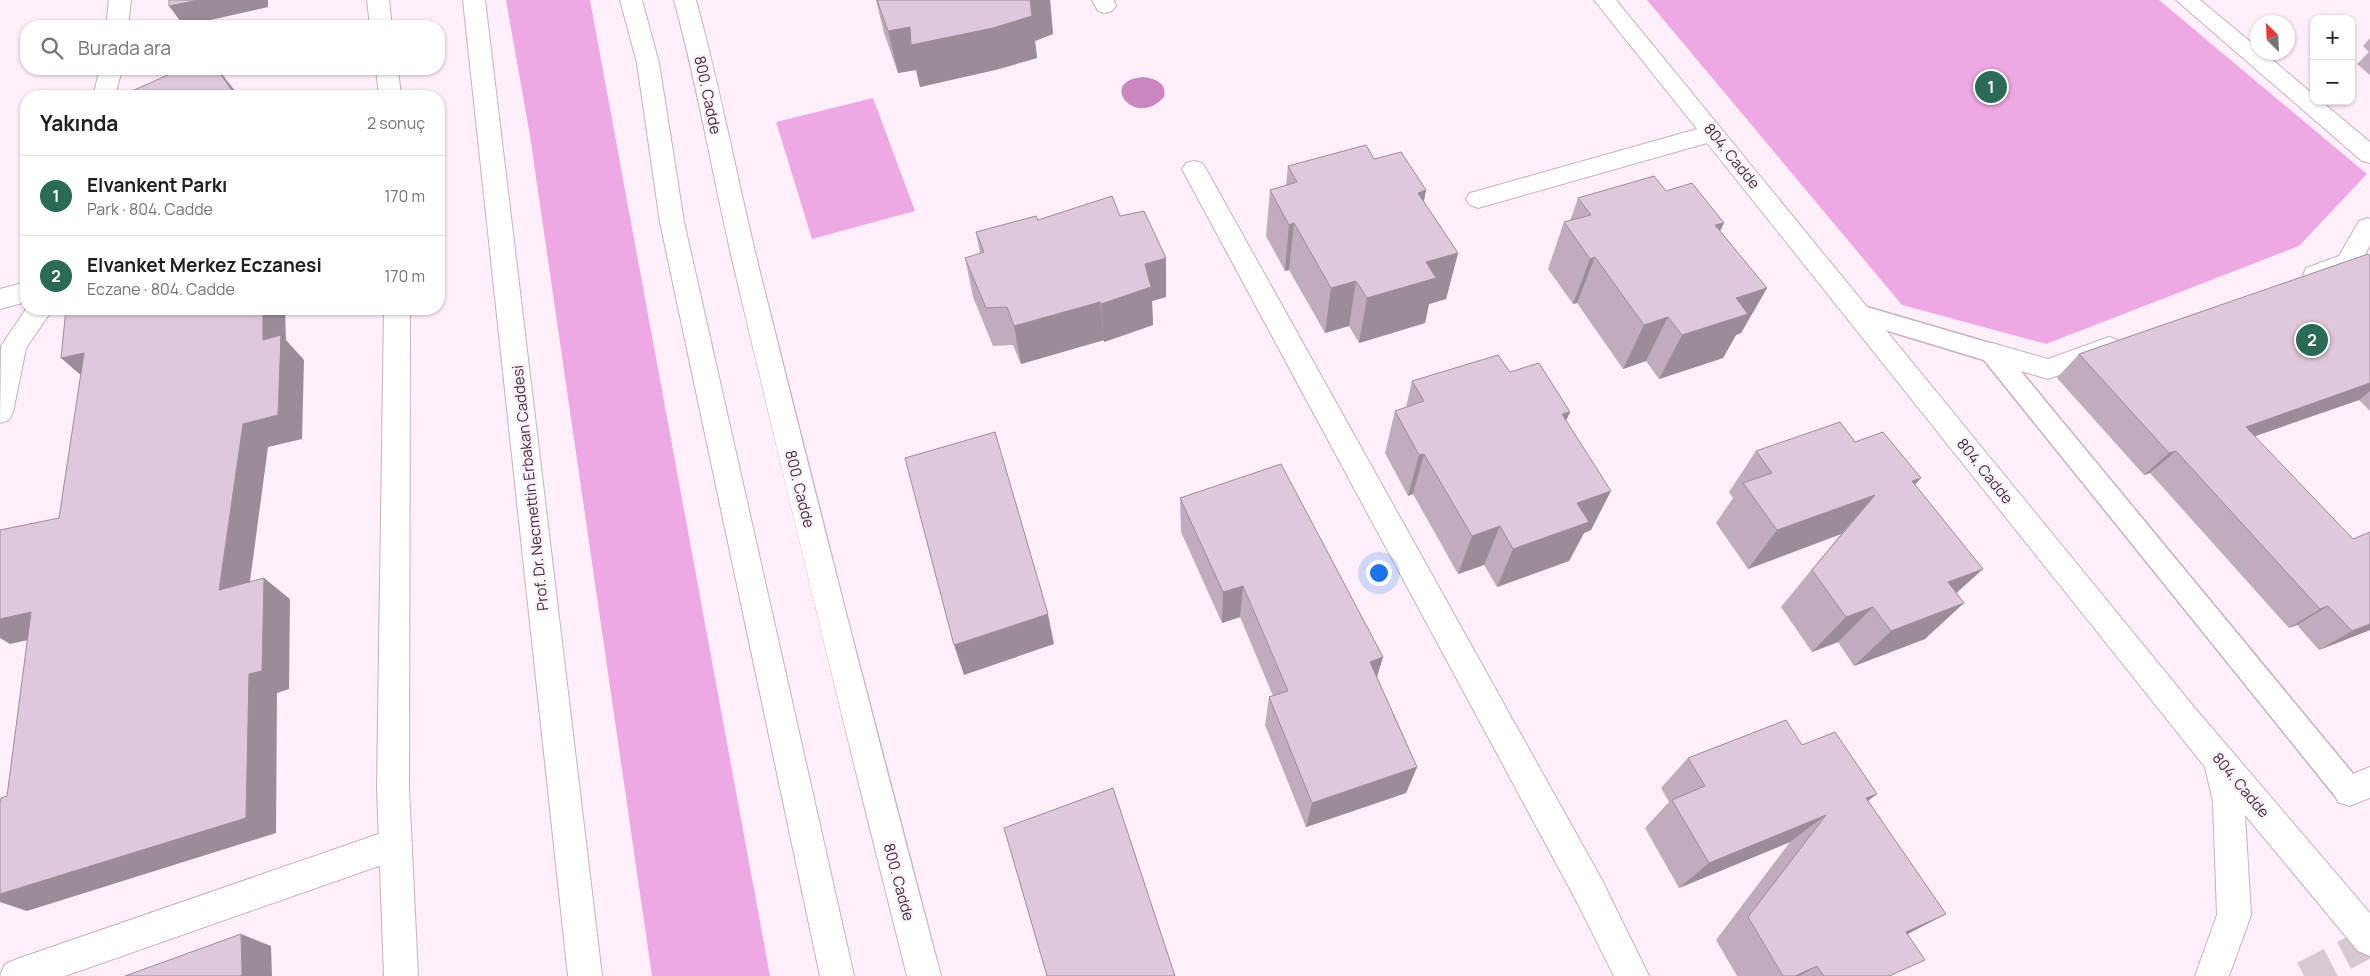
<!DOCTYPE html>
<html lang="tr">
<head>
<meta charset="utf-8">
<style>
	body { margin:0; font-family:Manrope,sans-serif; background:#f6f6f6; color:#202124 }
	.controls { position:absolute; right:15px; top:15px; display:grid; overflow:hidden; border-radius:10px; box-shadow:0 1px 4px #0004 }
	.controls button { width:45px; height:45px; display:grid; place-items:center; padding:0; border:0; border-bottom:1px solid #e0e0e0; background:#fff; color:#202124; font:25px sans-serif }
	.compass { position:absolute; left:2250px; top:15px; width:45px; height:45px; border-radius:50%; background:#fff; box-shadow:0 1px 4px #0004; rotate:336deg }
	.you { position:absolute; left:1378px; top:572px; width:18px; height:18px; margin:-12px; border:4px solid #fff; border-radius:50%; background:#1a73e8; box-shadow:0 0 0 8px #1a73e833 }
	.badge { display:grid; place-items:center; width:32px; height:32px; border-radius:50%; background:#2a6a57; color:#fff; font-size:16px; font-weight:700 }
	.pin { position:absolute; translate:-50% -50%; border:2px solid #fff; box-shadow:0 1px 5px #0006 }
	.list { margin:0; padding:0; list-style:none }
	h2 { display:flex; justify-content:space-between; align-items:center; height:65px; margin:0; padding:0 20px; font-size:21px }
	h2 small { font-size:16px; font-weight:400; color:#757577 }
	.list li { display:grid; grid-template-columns:32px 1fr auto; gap:15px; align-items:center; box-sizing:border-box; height:80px; padding:0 20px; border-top:1px solid #e0e0e0 }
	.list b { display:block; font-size:19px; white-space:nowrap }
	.list p { margin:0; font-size:16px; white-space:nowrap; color:#757577 }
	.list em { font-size:16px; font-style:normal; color:#757577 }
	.icon { flex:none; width:28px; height:28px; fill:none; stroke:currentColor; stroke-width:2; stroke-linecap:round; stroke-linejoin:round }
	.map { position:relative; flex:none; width:2370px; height:976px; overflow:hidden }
	.search { position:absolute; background:#fff; box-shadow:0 1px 4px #0004; left:20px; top:20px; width:425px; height:55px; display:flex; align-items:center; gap:12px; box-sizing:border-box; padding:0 18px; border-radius:20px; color:#757577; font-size:19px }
	.panel { position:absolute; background:#fff; box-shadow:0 1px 4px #0004; left:20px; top:90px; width:425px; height:225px; border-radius:20px }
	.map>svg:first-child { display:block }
	.green { fill:#eea9e4 }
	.water { fill:#ca87c0 }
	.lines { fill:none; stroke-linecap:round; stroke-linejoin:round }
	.minor-tunnel { stroke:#d7c9d4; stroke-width:30; stroke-dasharray:30 15; stroke-linecap:butt }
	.service-casing { stroke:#c7b0c3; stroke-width:3 }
	.pedestrian-casing { stroke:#c7b0c3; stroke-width:2 }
	.minor-casing { stroke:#c7b0c3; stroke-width:2 }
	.tertiary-casing { stroke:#c7b0c3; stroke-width:2 }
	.secondary-casing { stroke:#c7b0c3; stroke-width:2 }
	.service { fill:#fff; fill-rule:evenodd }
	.pedestrian { fill:#fff; fill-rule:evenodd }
	.minor { fill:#fff; fill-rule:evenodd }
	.tertiary { fill:#fff; fill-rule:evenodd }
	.secondary { fill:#fff; fill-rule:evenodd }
	.wall { fill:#c0acbc }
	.shaded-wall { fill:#9c8c99 }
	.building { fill:#dfc8db; stroke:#9c8c99 }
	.labels { text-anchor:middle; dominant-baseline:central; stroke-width:4.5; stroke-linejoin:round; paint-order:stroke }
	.street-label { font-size:15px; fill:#3a3139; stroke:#feeffb }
</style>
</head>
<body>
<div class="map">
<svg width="2370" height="976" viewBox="0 0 2370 976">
	<rect width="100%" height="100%" fill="#feeffb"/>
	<path class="green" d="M506,0H590L770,976H652L530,136Z
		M1647,0H2159L2367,174L2299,246L2046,344L1902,305Z
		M873,98L915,211L812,239L776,122Z"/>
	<path class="water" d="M1144,77C1156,79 1167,83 1164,97C1135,130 1096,80 1144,77Z"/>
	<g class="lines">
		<path class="minor-tunnel" d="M2304,976L2370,942"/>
		<defs>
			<path id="service" d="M1860,305L2000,346L2359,781L2363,791L2359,801L2349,805L2339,801L1984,360L1852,320L1849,314L1852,308Z"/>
			<path id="pedestrian" d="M2368,218L2370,219V245L2357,270L2315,284L2306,282L2303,275L2306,268L2339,256L2359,221Z
				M2109,337L2118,340L2122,347L2118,354L2048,379L1983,360L1979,353L1983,346L1992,343L2048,359Z
				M2370,767V798L2349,806L2338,802L2333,791L2338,780Z"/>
			<path id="minor" d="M109,0H131L128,26H106Z
				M1092,0H1114L1116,6L1112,11L1105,13L1098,11Z
				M1594,0H1616L2194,707L2370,913V956L2358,951L2245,815L2251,915L2229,976H2195L2217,915L2213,802L2205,767L1707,143L1478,208L1470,205L1466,199L1470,193L1697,129Z
				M2176,0H2200L2258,48V52H2263L2314,95V101H2321L2370,142V163L2362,161Z
				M100,69H122L115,96H93Z
				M1194,161L1202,163L1206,169L1602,880L1649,976H1614L1578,904L1182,169L1186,163Z
				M26,309H53L26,348L13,412L9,420L0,423L1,346Z
				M396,828L407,833L412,844L407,855L396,860L65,976H0L5,964L17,959Z"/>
			<path id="tertiary" d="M620,0H642L659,63L684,222L854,976H820L660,222L637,63Z
				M674,0H696C721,91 738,184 761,276C819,510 879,743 941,976H907C848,743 791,509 736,276C714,184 699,91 674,0Z
				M26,282V302L0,309V289Z"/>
			<path id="secondary" d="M367,0H389L392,26H370Z
				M463,0H485L602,976H568Z
				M376,69H398L401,96H379Z
				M384,309H410L409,788L418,976H384L377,788Z"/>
		</defs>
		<use href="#service" class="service-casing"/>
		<use href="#pedestrian" class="pedestrian-casing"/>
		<use href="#minor" class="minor-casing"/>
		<use href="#tertiary" class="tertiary-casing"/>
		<use href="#secondary" class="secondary-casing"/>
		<use href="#service" class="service"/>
		<use href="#pedestrian" class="pedestrian"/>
		<use href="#minor" class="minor"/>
		<use href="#tertiary" class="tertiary"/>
		<use href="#secondary" class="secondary"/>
	</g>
	<path class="wall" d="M876,0H1050L1053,34L1035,41L1037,58L999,69L920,87L916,70L898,73L884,33Z
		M2370,38V75L2357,64L2369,52L2363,46Z
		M1374,159L1426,190L1424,202L1458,253L1446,299L1429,304L1425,323L1359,343L1349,326L1325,333L1289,270L1285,271L1266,236L1270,190L1286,185L1288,166Z
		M1666,191L1724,223L1720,231L1767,288L1741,333L1736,335L1723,358L1659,379L1646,361L1623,369L1577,303L1573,304L1548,269L1564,222L1570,221L1578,198Z
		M1120,216L1166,297L1152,301L1153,325L1104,342V340L1021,364L1013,345L993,346L973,297L965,258L980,254L976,232Z
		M2370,256V411L2359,400L2255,436L2370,630L2319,650L2297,625L2289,628L2150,473L2144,475L2057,378L2079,354Z
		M1510,372L1566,421L1591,530L1584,533L1569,561L1497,587L1484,565L1458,574L1413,494L1408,496L1385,453L1395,411L1406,407L1412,381Z
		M1855,442L1915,484L1957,593L1925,639L1854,666L1838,642L1812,652L1781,607L1841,534L1748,569L1716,523L1733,498L1729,492L1756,451Z
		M1180,498L1383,657L1377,677L1417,767L1406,793L1306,827L1265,725L1269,697L1273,696L1240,617L1222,623L1181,532Z
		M1802,745L1877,794L1868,801L1946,914L1907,934L1891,976H1737L1716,940L1790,842L1679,888L1645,828L1669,802L1661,788L1688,758Z"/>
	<path class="shaded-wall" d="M198,0H268V7L184,26L169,6Z
		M1030,0H1050L1053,34L1035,41L1037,58L999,69L920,87L916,70L898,73L888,31Z
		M217,69H218L239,96H236Z
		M1426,190L1416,237L1418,193Z
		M1294,223L1289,270L1285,271L1289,225Z
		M1724,223L1701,269L1715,225Z
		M1458,253L1446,299L1429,304L1425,323L1359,343L1367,298L1426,262Z
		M1595,257L1577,303L1573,304L1590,259Z
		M1166,258V297L1152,301L1153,325L1104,342L1101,304L1145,264Z
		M1356,281L1349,326L1325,333L1331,288Z
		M1767,288L1741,333L1736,335L1723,358L1659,379L1682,335L1736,298Z
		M1100,302L1104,340L1021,364L1014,326Z
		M263,309H285L286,340L304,360L302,439L268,447L246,611L219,590L243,424L263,340Z
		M1668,317L1646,361L1623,369L1644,325Z
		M84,353L90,383L61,358Z
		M2370,383V391L2359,400L2218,449L2246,427Z
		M1570,412L1552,453L1562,414Z
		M2176,451L2150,473L2144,475L2169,453Z
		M1424,454L1413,494L1408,496L1419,455Z
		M1921,478L1885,518L1912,481Z
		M1611,491L1591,530L1584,533L1569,561L1497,587L1513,549L1577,503Z
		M1875,495L1841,534L1748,569L1777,530Z
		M1500,526L1484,565L1458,574L1472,536Z
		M1983,569L1942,606L1948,582Z
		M264,578L290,599L289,689L277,693L276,833L27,911L0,902V894Z
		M1243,586L1240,617L1222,623L1223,592Z
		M1964,603L1925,639L1854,666L1891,631Z
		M2328,606L2297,625L2289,628L2320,609Z
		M1873,607L1838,642L1812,652L1846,617Z
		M31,612L64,632L10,644L0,638V619Z
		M1048,614L1054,644L964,675L954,645Z
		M2370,624V630L2319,650L2352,631Z
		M1383,657L1374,686L1370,662Z
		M1417,767L1406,793L1306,827L1312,803Z
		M1877,794L1839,822L1866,798Z
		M1826,815L1790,842L1679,888L1709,863Z
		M1946,914L1902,937L1906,932Z
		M241,934L271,946L272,976H242Z
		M1817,966L1799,976H1795Z"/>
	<path class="building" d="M169,0H198L169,6Z
		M877,0H1030L1032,16L993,28L911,45L910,27L888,31Z
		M181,69H217L236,96H121Z
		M1366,145L1374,159L1401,152L1426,190L1418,193L1458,253L1426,262L1436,278L1367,298L1356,281L1331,288L1294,223L1289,225L1270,190L1297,182L1288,166Z
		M1654,176L1666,191L1692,183L1724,223L1715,225L1767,288L1736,298L1748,314L1682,335L1668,317L1644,325L1595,257L1590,259L1564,222L1591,215L1578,198Z
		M1112,196L1120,216L1144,211L1166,258L1145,264L1151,287L1101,304L1100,302L1014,326L1007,307L986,308L965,258L984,252L976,232L1036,216L1038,220Z
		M2368,254L2370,256V383L2246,427L2353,539L2370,532V624L2352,631L2328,606L2320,609L2176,451L2169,453L2079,354Z
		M66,309H263V340L281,335L278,415L243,424L219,590L264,578L262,671L249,674L246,818L0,894V803L1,798L7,796L31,612L0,619V530L59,518L84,353L61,358Z
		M1498,355L1510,372L1539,363L1570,412L1562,414L1611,491L1577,503L1589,522L1513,549L1500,526L1472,536L1424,454L1419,455L1395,411L1424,401L1412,381Z
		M1840,422L1855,442L1883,432L1921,478L1912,481L1983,569L1948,582L1964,603L1891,631L1873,607L1846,617L1812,570L1875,495L1777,530L1743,483L1772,473L1756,451Z
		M995,432L1048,614L954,645L905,458Z
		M1281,464L1383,657L1370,662L1417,767L1312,803L1269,697L1288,691L1243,586L1223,592L1180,498Z
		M1786,720L1802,745L1835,732L1877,794L1866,798L1946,914L1906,932L1925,960L1889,976H1824L1817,966L1795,976H1783L1748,917L1826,815L1709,863L1672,800L1705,786L1688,758Z
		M1113,788L1175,976H1047L1004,828Z
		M241,934L242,976H125Z"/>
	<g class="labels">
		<g class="street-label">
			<text transform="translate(708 95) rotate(78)">800. Cadde</text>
			<text transform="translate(1732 156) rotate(51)">804. Cadde</text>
			<text transform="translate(1985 471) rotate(51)">804. Cadde</text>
			<text transform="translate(530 488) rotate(-96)">Prof. Dr. Necmettin Erbakan Caddesi</text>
			<text transform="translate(800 489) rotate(76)">800. Cadde</text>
			<text transform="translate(2241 785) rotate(50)">804. Cadde</text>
			<text transform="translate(899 882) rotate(75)">800. Cadde</text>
		</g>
	</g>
</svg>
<div class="controls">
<button>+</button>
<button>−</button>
</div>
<svg class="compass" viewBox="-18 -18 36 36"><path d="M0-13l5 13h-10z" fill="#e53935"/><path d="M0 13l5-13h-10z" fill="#757577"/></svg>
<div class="you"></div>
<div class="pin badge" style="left:1991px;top:87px">1</div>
<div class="pin badge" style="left:2312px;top:340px">2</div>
<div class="search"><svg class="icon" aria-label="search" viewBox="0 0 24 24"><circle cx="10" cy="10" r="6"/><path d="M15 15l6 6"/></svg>Burada ara</div>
<section class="panel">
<h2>Yakında<small>2 sonuç</small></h2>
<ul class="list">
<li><span class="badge">1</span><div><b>Elvankent Parkı</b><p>Park · 804. Cadde</p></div><em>170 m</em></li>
<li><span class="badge">2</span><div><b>Elvanket Merkez Eczanesi</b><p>Eczane · 804. Cadde</p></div><em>170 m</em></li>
</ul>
</section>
</div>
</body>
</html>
